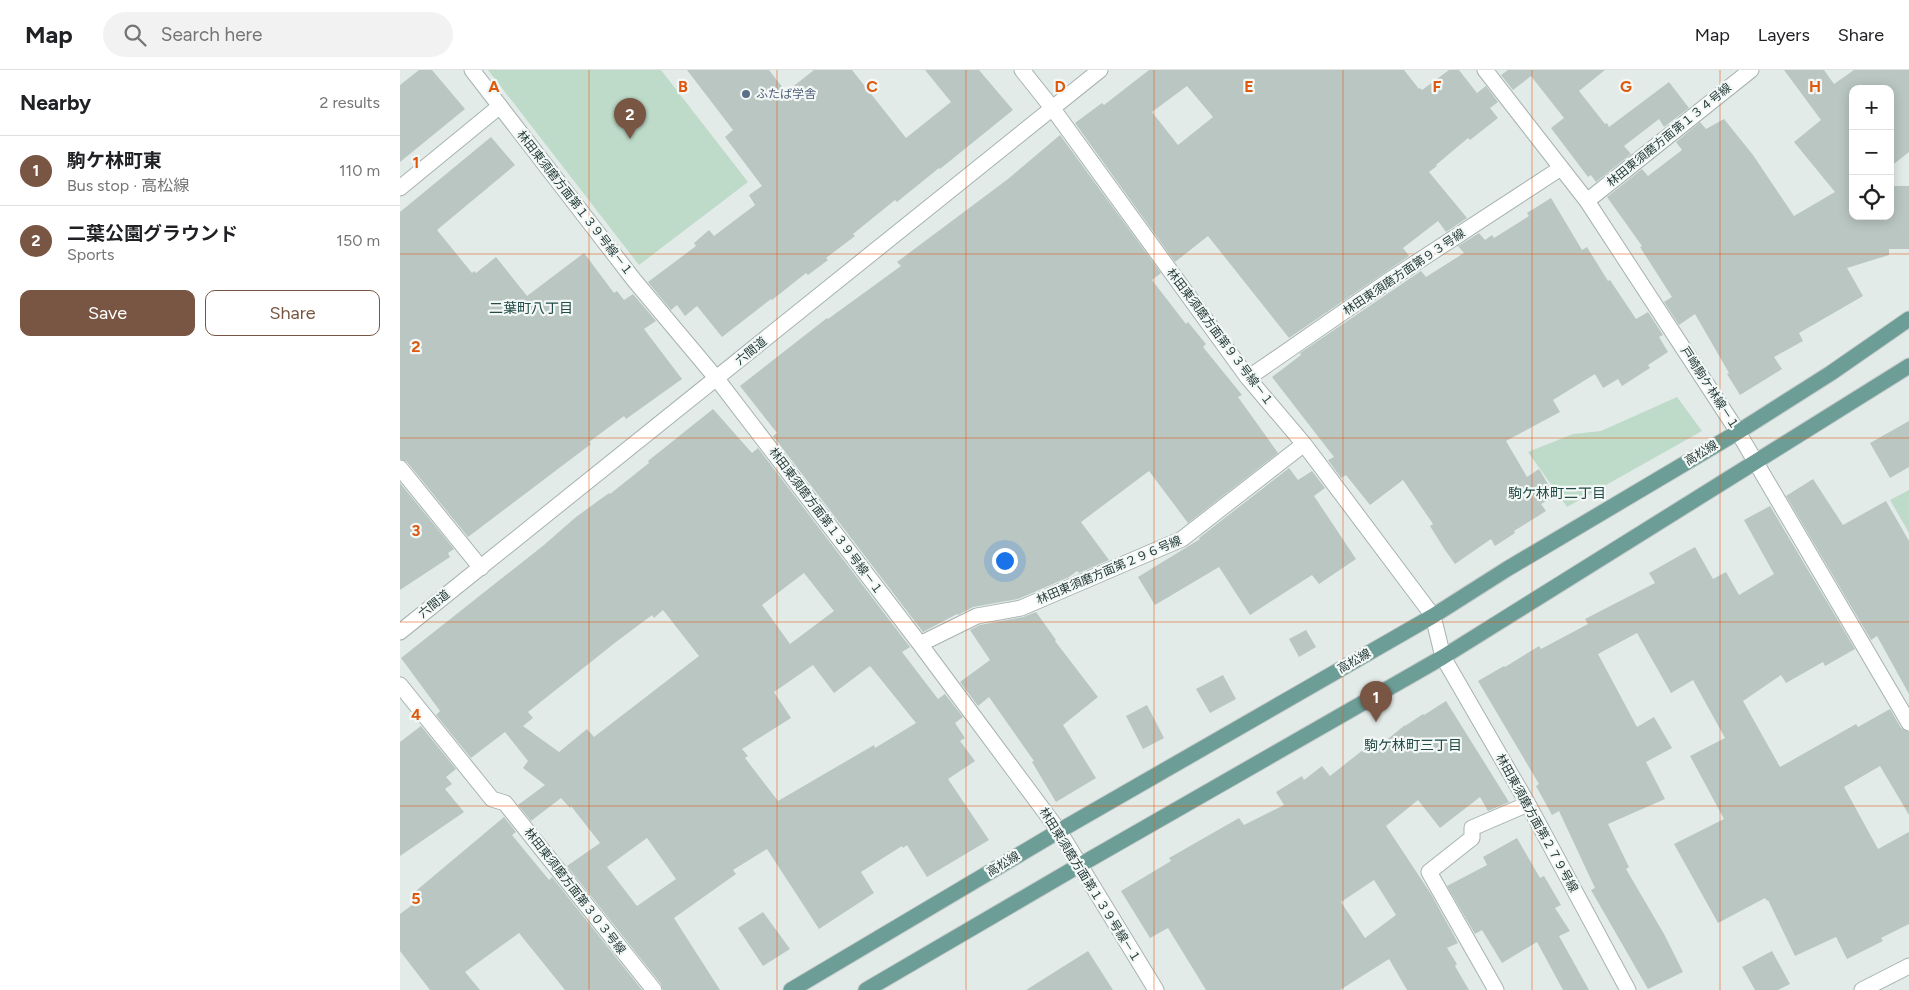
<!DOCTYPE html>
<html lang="en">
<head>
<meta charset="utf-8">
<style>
	body { margin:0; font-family:Figtree,"Noto Sans JP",sans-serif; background:#f2f2f2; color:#202124 }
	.controls { position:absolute; right:15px; top:15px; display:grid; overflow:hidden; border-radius:10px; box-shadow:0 2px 12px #0003 }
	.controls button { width:45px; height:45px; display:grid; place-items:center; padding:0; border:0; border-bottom:1px solid #e0e0e0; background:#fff; color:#202124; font:25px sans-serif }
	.you { position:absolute; left:604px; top:490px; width:18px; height:18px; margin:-12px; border:4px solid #fff; border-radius:50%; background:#1a73e8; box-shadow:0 0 0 8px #1a73e833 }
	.badge { display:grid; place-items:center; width:32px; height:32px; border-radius:50%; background:#795643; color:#fff; font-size:16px; font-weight:700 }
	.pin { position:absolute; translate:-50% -41px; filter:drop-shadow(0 1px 2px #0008) }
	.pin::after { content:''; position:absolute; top:26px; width:18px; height:15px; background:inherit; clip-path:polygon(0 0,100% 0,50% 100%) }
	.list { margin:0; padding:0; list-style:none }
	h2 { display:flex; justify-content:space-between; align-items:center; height:65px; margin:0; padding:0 20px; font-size:21px }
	h2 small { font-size:16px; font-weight:400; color:#757577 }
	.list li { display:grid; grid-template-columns:32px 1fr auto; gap:15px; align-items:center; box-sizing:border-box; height:70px; padding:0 20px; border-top:1px solid #e0e0e0 }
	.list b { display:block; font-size:19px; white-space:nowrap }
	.list p { margin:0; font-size:16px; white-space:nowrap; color:#757577 }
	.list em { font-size:16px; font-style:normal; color:#757577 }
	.actions { display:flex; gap:10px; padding:15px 20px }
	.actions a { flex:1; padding:11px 0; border:1px solid #795643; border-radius:10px; text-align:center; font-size:18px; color:#795643 }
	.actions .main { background:#795643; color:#fff }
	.icon { flex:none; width:28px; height:28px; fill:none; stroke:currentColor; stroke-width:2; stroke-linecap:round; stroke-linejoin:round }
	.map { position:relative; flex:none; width:1509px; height:920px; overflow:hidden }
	header { display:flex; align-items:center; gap:30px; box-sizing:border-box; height:70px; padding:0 25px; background:#fff; border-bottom:1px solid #e0e0e0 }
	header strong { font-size:24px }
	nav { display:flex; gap:28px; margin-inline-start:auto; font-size:18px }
	.search { width:350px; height:45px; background:#f2f2f2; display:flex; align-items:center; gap:12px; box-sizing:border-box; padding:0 18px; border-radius:28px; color:#757577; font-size:19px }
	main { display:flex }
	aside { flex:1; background:#fff }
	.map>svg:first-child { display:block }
	.green { fill:#bedbc9 }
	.building { fill:#b9c6c2; fill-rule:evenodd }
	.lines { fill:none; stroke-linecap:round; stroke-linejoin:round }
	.minor-casing { stroke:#a6b3b0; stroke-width:17 }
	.major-casing { stroke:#c2c8c7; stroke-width:17 }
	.minor { stroke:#fff; stroke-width:15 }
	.major { stroke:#6c9d96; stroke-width:15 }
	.grid { fill:none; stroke:#de580e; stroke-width:1; stroke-opacity:0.55 }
	.service-dot { fill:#5c6f8a; stroke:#f3f8f6; stroke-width:2 }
	.labels { text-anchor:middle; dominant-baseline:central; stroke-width:4.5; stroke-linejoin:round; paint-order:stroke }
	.service-label { font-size:12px; fill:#4e5e75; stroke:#f3f8f6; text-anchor:start }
	.street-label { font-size:12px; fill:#243b38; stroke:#f3f8f6 }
	.neighbourhood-label { font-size:14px; fill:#224b46; stroke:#f3f8f6 }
	.grid-label { font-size:16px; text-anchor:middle; font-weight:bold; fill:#de580e; stroke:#f3f8f6; stroke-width:4.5; stroke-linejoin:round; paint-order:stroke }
</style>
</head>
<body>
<header>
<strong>Map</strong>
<div class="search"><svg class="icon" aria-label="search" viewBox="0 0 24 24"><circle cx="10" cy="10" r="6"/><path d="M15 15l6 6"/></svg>Search here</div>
<nav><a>Map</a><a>Layers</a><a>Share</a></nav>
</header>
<main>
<aside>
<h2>Nearby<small>2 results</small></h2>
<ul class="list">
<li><span class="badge">1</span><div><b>駒ケ林町東</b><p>Bus stop · 高松線</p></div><em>110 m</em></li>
<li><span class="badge">2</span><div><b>二葉公園グラウンド</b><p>Sports</p></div><em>150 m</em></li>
</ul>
<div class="actions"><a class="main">Save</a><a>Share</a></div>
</aside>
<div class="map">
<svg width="1509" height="920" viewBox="0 0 1509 920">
	<rect width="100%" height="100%" fill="#e3ebe9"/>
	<path class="green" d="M88,0H261L348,112L239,195Z
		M1277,327L1302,361L1167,437L1128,382L1173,364L1201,361Z
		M1509,420V463L1490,430Z"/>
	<path class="building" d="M19,0H32L65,39L0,92V15Z
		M287,0H369L386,22L414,0H452L506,68L551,32L525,0H579L613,40L540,99L539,98L497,132L495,130L453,164L455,166L426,188L428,190L408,205L406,203L372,230L371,229L322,267L297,236L285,246L277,235L271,240L248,212L296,176L294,173L309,160L314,166L355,135L349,125L362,116L325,67L333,60Z
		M749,0H1004L1019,19L1020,18L1022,20L1049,0H1059L1077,23L1086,16L1098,32L1090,38L1098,48L1070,70L1068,68L1036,95L1037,96L1029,102L1067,148L1046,162L1038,151L1003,178L1009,186L889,268L808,166L775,192L675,53L702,33L704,35ZM787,16L813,47L778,75L752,42Z
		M1108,0H1205L1179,21L1205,54L1207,53L1209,57L1269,12L1289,38L1264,57L1259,49L1224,76L1231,84L1196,112L1191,105L1188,107L1151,58L1164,48L1131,6L1113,20L1101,5Z
		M1384,0H1424L1434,14L1454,0H1509V82L1490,97V19H1453V146H1490V116H1509V179H1489V185L1447,198L1463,226L1399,263L1403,271L1374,287L1382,299L1340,325L1327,304L1329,303L1295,244L1279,255L1264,232L1272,227L1240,177L1242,176L1207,127L1242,99L1248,106L1282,80L1276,72L1300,52L1306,59L1324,49L1353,85L1394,146L1435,122L1394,72L1421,50Z
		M660,65L761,203L752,210L786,254L788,252L806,274L803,277L842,325L838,327L878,383L788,453L749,401L681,452L709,490L679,503L677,501L669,507L618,529L573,537L558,545L557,544L523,562L373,366L377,363L340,316L427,248L428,249L501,196L497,192L608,109Z
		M91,67L115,95L37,160L72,203L74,201L76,203L96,187L127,226L184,183L214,223L217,221L224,230L233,224L256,251L244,259L282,309L226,349L224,346L189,372L191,374L68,467L7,392L0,389V142Z
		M1151,128L1182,180L1187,177L1208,211L1210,210L1236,249L1248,242L1263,265L1259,267L1268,282L1248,295L1250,298L1222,316L1218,309L1203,318L1195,304L1153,330L1160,342L1106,371L1127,407L1139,399L1155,426L1141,434L1146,441L1114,461L1115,463L1095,476L1091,469L1055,494L1045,480L1030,456L1033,454L1003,410L970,435L946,405L941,408L928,390L934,387L872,307L901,285L900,283L1021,201L1026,207L1064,183L1058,176L1079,163L1085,170L1092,165L1094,168L1129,146L1127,143Z
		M313,339L352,383L358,378L510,577L502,582L538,629L545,624L563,647L555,653L565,668L560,671L575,691L548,709L589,770L527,807L507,775L503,778L502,776L461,802L474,823L419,859L367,779L333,800L336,804L274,848L320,920H263L261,914L167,796L200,773L171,736L170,738L161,728L131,751L118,735L145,715L123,698L128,691L105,662L71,688L36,645L40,641L1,588L144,475L176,447L209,423L210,424L249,393L248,391ZM404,503L434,541L390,574L362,535ZM263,540L299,586L194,667L187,659L159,682L123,656L133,648L128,642L216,572L252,545L254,548ZM413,595L434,623L470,596L516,653L475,678L474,675L378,731L345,688L348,686L342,679L391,648L374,622ZM247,768L276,809L237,836L207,797Z
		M1509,351V397L1490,408L1470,373Z
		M889,398L898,410L912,401L925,418L914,426L956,489L919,514L912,505L850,545L819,497L755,535L738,507L800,469L799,468Z
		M1413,409L1443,455L1486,431L1509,471V624L1477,566L1471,570L1386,426Z
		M0,413L54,479L48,483L50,487L0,520Z
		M1370,436L1455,579L1425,596L1423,592L1386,613L1381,605L1343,631L1380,697L1456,654L1458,657L1490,639L1501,658L1509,662V745L1480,696L1444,717L1478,779L1509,762V854L1481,868L1483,871L1447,889L1436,867L1395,886L1368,830L1367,831L1365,828L1318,853L1274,774L1324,749L1290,686L1325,668L1293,610L1271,623L1237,563L1198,584L1237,657L1254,647L1272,678L1246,692L1265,729L1208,754L1229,797L1226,799L1264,864L1283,902L1248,919L1191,820L1195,818L1159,741L1152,745L1136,716L1139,714L1078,611L1104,596L1105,597L1139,576L1141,579L1188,554L1185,549L1255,513L1249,503L1295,477L1313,509L1326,502L1339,525L1374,504L1344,450Z
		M636,542L656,570L655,571L698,627L663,655L696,708L656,732L632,692L634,691L589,627L578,636L560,612L590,590L570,560L580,555L623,547Z
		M906,560L916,577L899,587L889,569Z
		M823,605L836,629L810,643L796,619Z
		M1046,631L1109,732L1088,741L1080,727L1040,758L1018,730L986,756L1031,824L1058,873L1047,878L1057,894L1055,896L1069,920H1007L989,889L940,920H806L768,858L750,868L721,821L771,791L769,788L839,748L844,755L884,735L876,722L902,706L904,710L922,696L930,706L968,676L973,681L1005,655V656L1023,644L1024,645ZM974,810L996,845L965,868L941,832Z
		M747,635L764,668L743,679L726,646Z
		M21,656L56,699L46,707L52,714L45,719L64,742L0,786V672Z
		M104,747L116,762L112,765L149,810L152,807L242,920H165L119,863L65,902L80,920H30L0,881V844L16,832L11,825Z
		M1117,768L1140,808L1144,806L1161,835L1155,838L1170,861L1159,866L1189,920H1163L1137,872L1102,893L1082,860L1075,864L1047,816L1087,795L1083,787Z
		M363,842L390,879L363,896L338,858Z
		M688,881L713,920H626Z
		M1372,881L1390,914L1378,920H1355L1342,897Z"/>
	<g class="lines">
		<defs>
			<path id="minor" d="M72,0L234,210L317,309L520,574L659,761L756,920
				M622,0L653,39L848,308L904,374L1033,546L1043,587L1128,734L1228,920
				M1085,0L1187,131L1338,362L1509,653
				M0,118L100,36
				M1187,131L1351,0
				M848,308L991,209L1161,98
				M0,398L81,498
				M0,562L700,0
				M520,574L577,546L621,538L782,469L904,374
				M0,615L92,729L105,733L254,920
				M1096,920L1029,802L1072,768V758L1128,734
				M1462,920L1509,896"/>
			<path id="major" d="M391,920L659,761L1033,546L1107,499L1338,362L1431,303L1509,249
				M466,920L680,795L1043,587L1509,296"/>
		</defs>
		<use href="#minor" class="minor-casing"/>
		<use href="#major" class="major-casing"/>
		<use href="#minor" class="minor"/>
		<use href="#major" class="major"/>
	</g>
	<path class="grid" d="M189,0V920M377,0V920M566,0V920M754,0V920M943,0V920M1132,0V920M1320,0V920M0,184H1509M0,368H1509M0,552H1509M0,736H1509"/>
	<circle class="service-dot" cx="346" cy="24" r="5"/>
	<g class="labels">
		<g class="service-label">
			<text x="356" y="24">ふたば学舎</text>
		</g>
		<g class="street-label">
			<text transform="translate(1269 65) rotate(-39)">林田東須磨方面第１３４号線</text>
			<text transform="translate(175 133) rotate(52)">林田東須磨方面第１３９号線－１</text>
			<text transform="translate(1004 202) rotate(-34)">林田東須磨方面第９３号線</text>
			<text transform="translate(820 267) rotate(53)">林田東須磨方面第９３号線－１</text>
			<text transform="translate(351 281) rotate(-39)">六間道</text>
			<text transform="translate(1310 318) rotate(57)">戸崎駒ケ林線－１</text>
			<text transform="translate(1301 383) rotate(-31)">高松線</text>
			<text transform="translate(426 451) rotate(53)">林田東須磨方面第１３９号線－１</text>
			<text transform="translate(709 500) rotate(-23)">林田東須磨方面第２９６号線</text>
			<text transform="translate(34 534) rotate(-39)">六間道</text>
			<text transform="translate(954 591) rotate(-30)">高松線</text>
			<text transform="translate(1137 753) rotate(61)">林田東須磨方面第２７９号線</text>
			<text transform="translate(603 794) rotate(-31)">高松線</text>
			<text transform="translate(690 815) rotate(58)">林田東須磨方面第１３９号線－１</text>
			<text transform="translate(175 821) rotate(52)">林田東須磨方面第３０３号線</text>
		</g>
		<g class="neighbourhood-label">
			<text x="131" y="238">二葉町八丁目</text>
			<text x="1157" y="423">駒ケ林町二丁目</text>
			<text x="1013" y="675">駒ケ林町三丁目</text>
		</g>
	</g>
	<g class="grid-label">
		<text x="94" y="22">A</text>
		<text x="283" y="22">B</text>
		<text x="472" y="22">C</text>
		<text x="660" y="22">D</text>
		<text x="849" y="22">E</text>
		<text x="1037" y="22">F</text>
		<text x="1226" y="22">G</text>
		<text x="1415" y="22">H</text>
		<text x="16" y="98">1</text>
		<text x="16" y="282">2</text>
		<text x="16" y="466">3</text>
		<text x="16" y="650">4</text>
		<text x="16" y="834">5</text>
	</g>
</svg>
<div class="controls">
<button>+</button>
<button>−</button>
<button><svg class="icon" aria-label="locate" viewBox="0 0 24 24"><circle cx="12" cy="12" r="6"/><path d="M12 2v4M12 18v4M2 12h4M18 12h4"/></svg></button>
</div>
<div class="you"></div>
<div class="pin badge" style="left:976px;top:652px">1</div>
<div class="pin badge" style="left:230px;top:69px">2</div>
</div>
</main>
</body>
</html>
